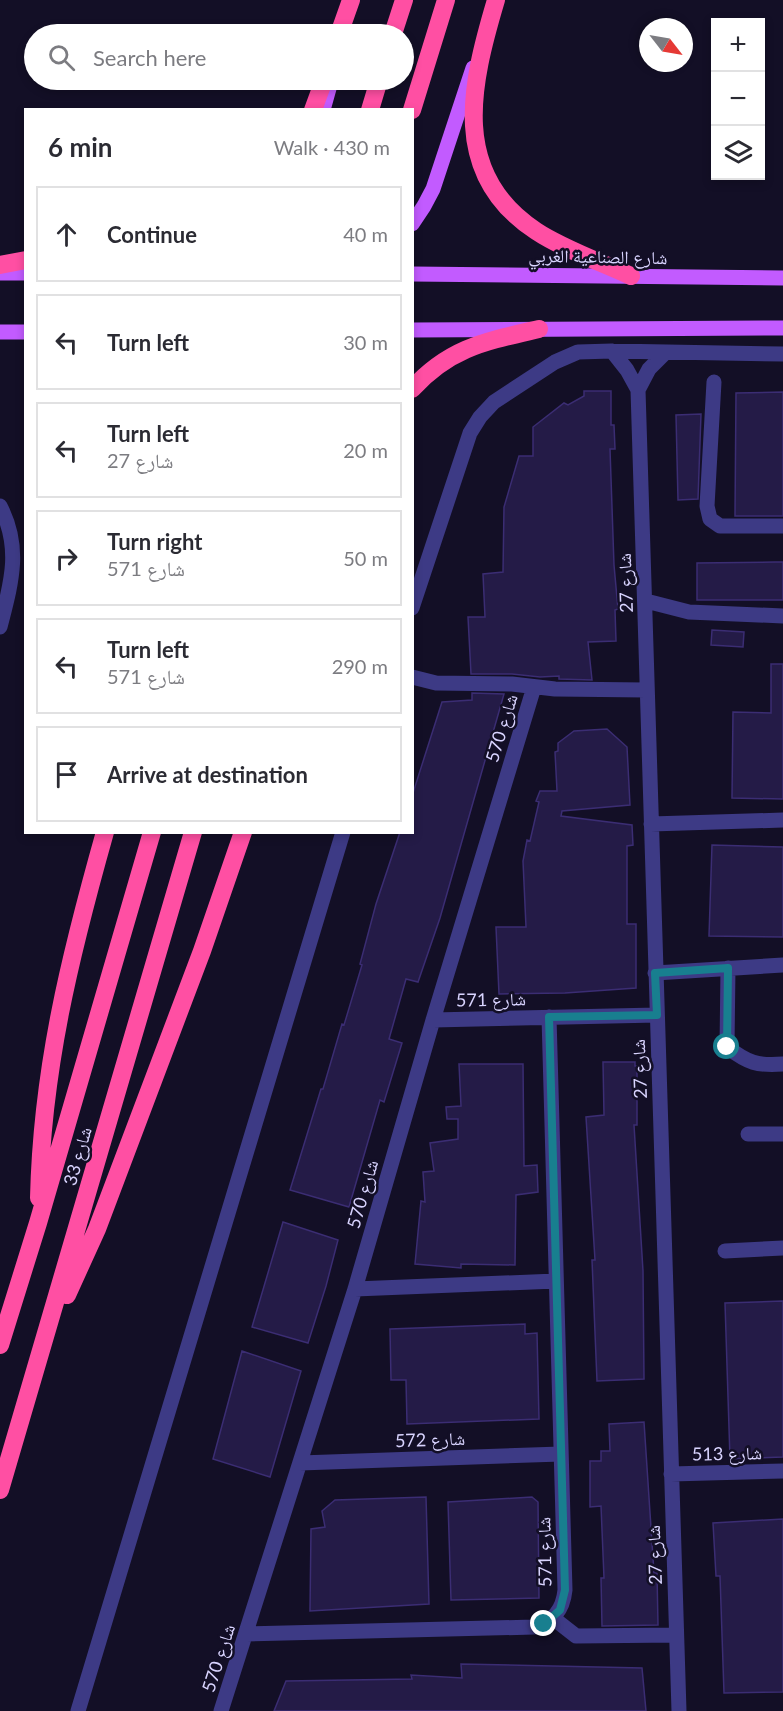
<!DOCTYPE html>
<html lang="en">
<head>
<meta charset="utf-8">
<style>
	body { margin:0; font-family:Lato,"Noto Naskh Arabic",sans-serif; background:#f2f2f3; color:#2b2b33 }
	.controls { position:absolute; right:18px; top:18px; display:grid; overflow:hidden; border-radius:0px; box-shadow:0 3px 9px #0003 }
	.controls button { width:54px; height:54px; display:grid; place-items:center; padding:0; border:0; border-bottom:2px solid #e1e1e2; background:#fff; color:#2b2b33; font:30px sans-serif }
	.compass { position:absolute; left:639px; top:18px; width:54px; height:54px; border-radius:50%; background:#fff; box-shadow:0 3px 9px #0003; rotate:121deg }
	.stop { position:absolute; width:18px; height:18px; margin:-14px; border:4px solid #187f8f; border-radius:50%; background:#fff }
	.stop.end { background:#187f8f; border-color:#fff; box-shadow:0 2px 6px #0008 }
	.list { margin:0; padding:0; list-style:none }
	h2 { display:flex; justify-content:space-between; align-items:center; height:78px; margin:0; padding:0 24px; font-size:26px }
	h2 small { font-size:20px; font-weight:400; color:#7c7c81 }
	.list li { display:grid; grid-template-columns:39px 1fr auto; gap:18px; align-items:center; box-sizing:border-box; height:96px; margin:0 12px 12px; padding:0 12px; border:2px solid #e1e1e2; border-radius:0px }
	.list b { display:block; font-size:22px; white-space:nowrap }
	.list p { margin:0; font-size:20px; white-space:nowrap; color:#7c7c81 }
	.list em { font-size:20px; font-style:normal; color:#7c7c81 }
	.icon { flex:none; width:33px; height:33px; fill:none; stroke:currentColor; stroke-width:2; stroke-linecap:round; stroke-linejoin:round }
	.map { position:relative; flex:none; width:783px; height:1711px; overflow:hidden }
	.search { position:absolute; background:#fff; box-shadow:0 3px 9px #0003; left:24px; top:24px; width:390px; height:66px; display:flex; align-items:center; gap:15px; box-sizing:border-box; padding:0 21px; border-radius:33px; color:#7c7c81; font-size:22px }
	.panel { position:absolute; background:#fff; box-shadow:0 3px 9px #0003; left:24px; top:108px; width:390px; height:726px; border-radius:0px }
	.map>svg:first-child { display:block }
	.building { fill:#241b47; stroke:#3b2d73; stroke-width:1.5 }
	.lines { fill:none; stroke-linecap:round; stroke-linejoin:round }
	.minor { stroke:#3d3a85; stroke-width:15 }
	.major { stroke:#c25bff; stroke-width:15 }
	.highway { stroke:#ff4fa3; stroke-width:18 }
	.route { stroke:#187f8f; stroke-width:8 }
	.labels { text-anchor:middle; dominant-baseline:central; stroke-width:5; stroke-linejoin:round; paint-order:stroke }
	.street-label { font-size:18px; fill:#d9d4ff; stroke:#130f26 }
</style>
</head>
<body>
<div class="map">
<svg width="783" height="1711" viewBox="0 0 783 1711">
	<rect width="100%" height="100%" fill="#130f26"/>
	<path class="building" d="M584,391H611V425H614L615,449H610L614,565L618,609L615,610L616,641L588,642L592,680L559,679V676L540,677L512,674H471L468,617H485L483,574L503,572L504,507L519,456H533V427L564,403L568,405L584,396Z
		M783,392V516H735L736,393Z
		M701,414L698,499L678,500L676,415Z
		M775,562H783V600H697V563Z
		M712,630L744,632L743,647L711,645Z
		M771,664H783V799L732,798L733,712L771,713Z
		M472,693L504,694L440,918L418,982L406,979L389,1039L402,1043L384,1102L380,1100L349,1207L290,1190L321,1089H323L342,1024L344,1025L362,965L360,964L376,904L400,832H412V796L442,702L472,700Z
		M607,729L627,747L630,805L562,811L561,816L632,825L633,845L627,846V924H636V988L565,993L499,994L496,927H526L523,861L527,840L530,841L539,802L536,801L540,791H557L555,752L558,751V743L574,731Z
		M712,845L783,847V937L709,936Z
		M603,1062H635V1066H637V1125H634L643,1271L644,1379L597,1381L592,1260H595L586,1117L604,1115Z
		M459,1064H523L524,1166L537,1165L538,1192L516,1195L515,1265L461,1264V1268L415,1264L421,1201L425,1202L423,1172L434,1171L430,1143L458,1139V1119H447L446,1107L461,1106Z
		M283,1222L338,1240L326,1286L308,1343L252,1327Z
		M783,1301V1457L730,1459L725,1303Z
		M525,1324V1334L537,1333L539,1419L407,1424L406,1380H391L390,1329Z
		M242,1351L301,1371L270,1477L213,1459Z
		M644,1422L654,1573H657L658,1625L602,1626L601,1578H604L601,1506L590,1507V1461H601V1451H610L609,1424Z
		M426,1497L429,1604L310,1611L311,1529L325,1527L322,1511L335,1500Z
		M532,1497L538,1502L539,1598L451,1600L448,1502Z
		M783,1519V1692L724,1693L720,1576H716L713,1523Z
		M461,1664L642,1668L646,1711H274L286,1681L412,1679L411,1675L462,1678Z"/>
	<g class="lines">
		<path class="minor" d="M612,351L627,370L638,390L679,1711
			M714,382L707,506L710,519L720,526H783
			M638,390L649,369L665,353
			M0,506C22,548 11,584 0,627
			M646,601L689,612L783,616
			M412,608L470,433L480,417L494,402L555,362L578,352L612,351L783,354
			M412,677L436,683L512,684L555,689L646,690
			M651,824L783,820
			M728,968L727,1047C748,1063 757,1066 783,1064
			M655,973L783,965
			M433,1020L657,1015
			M748,1134H783
			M725,1251L783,1248
			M355,1289L556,1281
			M300,1463L561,1454
			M671,1474L783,1471
			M553,1618L576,1636L676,1635
			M247,1634L534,1627C553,1622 563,1610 565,1590L549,1017
			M78,1711L343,832
			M221,1711L355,1289L433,1020L534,687"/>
		<path class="major" d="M323,110L330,85
			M412,224L424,206L433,189L473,68
			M0,273H26
			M412,274L783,278
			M412,330L783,328
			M0,332H26"/>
		<path class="highway" d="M496,0C471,84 449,174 536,231C563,249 601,262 631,276
			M339,34L351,0
			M393,34L404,0
			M313,110L324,80
			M370,110L379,80
			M412,110L446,0
			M0,265L26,260
			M412,389C450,347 487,341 539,329
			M39,1198C42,1069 70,956 105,832
			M67,1295L97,1229L202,951L243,832
			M0,1345L38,1223L152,832
			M0,1490L193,832"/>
	</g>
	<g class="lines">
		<path class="route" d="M544,1624L560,1610L565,1590L549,1017L657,1015L655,973L728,968L727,1047"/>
	</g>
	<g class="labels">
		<g class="street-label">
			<text transform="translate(598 256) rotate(1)">شارع الصناعية الغربي</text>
			<text transform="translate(625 583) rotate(-92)">شارع 27</text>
			<text transform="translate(501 728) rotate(-73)">شارع 570</text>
			<text transform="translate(491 999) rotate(-1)">شارع 571</text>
			<text transform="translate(639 1069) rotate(-92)">شارع 27</text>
			<text transform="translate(77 1156) rotate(-74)">شارع 33</text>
			<text transform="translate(362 1194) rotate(-74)">شارع 570</text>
			<text transform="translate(430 1439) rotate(-2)">شارع 572</text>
			<text transform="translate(727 1453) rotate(-1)">شارع 513</text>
			<text transform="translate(544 1552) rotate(-91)">شارع 571</text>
			<text transform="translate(654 1555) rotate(-92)">شارع 27</text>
			<text transform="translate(218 1658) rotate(-72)">شارع 570</text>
		</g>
	</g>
</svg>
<div class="controls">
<button>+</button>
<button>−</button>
<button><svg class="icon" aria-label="layers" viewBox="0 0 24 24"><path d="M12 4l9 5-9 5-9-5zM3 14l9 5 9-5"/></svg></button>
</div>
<svg class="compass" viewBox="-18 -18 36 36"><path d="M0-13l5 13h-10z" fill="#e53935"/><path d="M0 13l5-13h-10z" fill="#7c7c81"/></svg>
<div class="stop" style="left:727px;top:1047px"></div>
<div class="stop end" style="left:544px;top:1624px"></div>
<div class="search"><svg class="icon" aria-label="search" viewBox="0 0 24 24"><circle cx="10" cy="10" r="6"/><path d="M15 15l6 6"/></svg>Search here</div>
<section class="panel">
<h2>6 min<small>Walk · 430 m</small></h2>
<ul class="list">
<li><svg class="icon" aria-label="ahead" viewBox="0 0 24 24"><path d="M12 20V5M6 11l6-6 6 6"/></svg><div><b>Continue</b></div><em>40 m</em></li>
<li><svg class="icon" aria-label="left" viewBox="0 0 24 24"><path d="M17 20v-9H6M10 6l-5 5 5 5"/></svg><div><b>Turn left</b></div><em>30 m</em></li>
<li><svg class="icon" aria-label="left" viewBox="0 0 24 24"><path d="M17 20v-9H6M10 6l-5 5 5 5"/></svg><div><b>Turn left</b><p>شارع 27</p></div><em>20 m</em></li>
<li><svg class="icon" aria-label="right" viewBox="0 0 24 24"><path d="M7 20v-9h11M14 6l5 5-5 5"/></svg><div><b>Turn right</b><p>شارع 571</p></div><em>50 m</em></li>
<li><svg class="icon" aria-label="left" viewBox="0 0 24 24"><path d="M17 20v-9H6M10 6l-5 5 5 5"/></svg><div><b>Turn left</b><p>شارع 571</p></div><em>290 m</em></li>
<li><svg class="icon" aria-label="arrive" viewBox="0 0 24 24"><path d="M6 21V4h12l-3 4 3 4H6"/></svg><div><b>Arrive at destination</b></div></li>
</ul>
</section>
</div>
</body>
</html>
